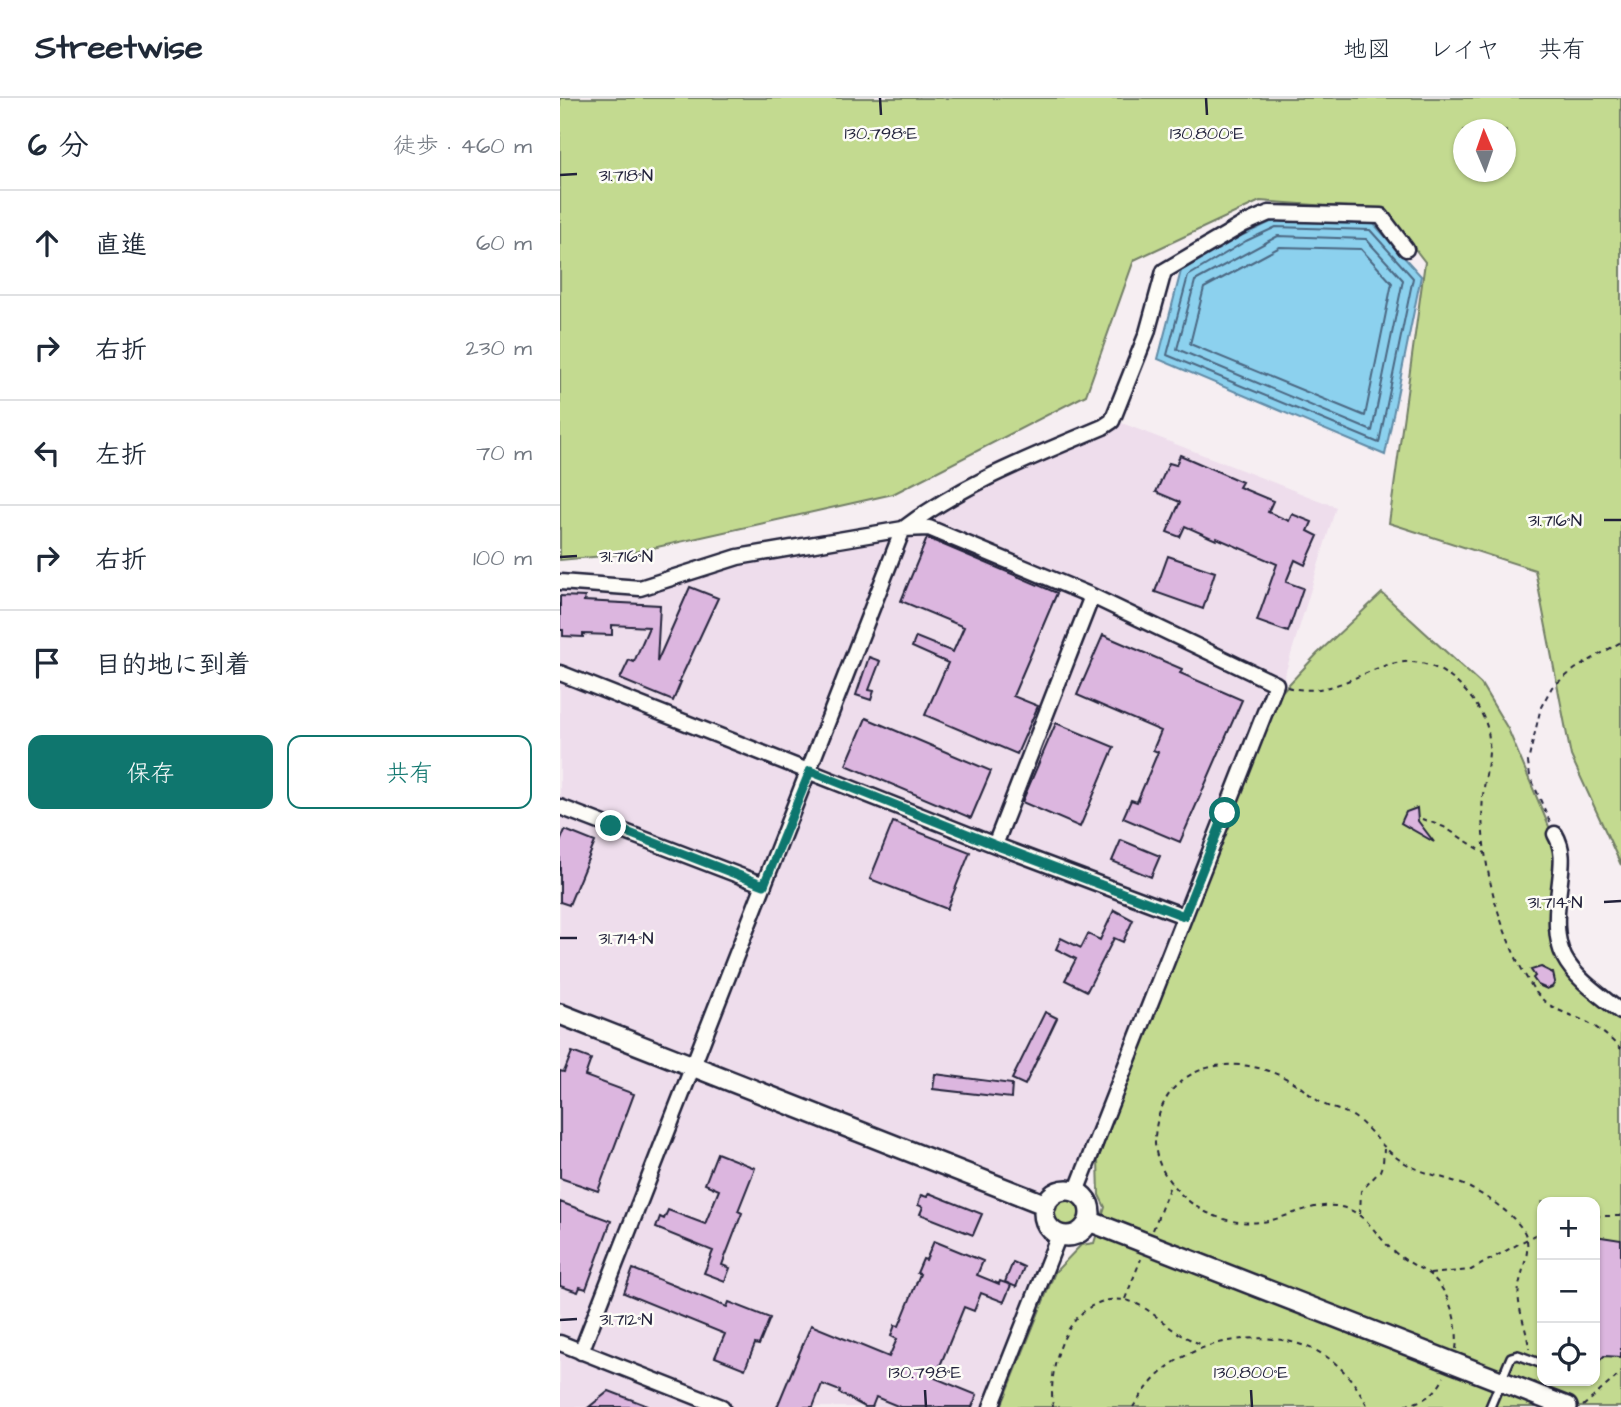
<!DOCTYPE html>
<html lang="ja">
<head>
<meta charset="utf-8">
<style>
	body { margin:0; font-family:"Architects Daughter","Klee One",sans-serif; background:#f6f6f7; color:#1f2937 }
	.controls { position:absolute; right:21px; bottom:21px; display:grid; overflow:hidden; border-radius:14px; box-shadow:0 2px 5px #0004 }
	.controls button { width:63px; height:63px; display:grid; place-items:center; padding:0; border:0; border-bottom:2px solid #e0e1e3; background:#fff; color:#1f2937; font:35px sans-serif }
	.compass { position:absolute; left:893px; top:21px; width:63px; height:63px; border-radius:50%; background:#fff; box-shadow:0 2px 5px #0004; rotate:358deg }
	.stop { position:absolute; width:21px; height:21px; margin:-16px; border:5px solid #0f766e; border-radius:50%; background:#fff }
	.stop.end { background:#0f766e; border-color:#fff; box-shadow:0 2px 7px #0008 }
	.list { margin:0; padding:0; list-style:none }
	h2 { display:flex; justify-content:space-between; align-items:center; height:91px; margin:0; padding:0 28px; font-size:30px }
	h2 small { font-size:23px; font-weight:400; color:#747a83 }
	.list li { display:grid; grid-template-columns:46px 1fr auto; gap:21px; align-items:center; box-sizing:border-box; height:105px; padding:0 28px; border-top:2px solid #e0e1e3 }
	.list b { display:block; font-size:26px; white-space:nowrap }
	.list em { font-size:23px; font-style:normal; color:#747a83 }
	.actions { display:flex; gap:14px; padding:21px 28px }
	.actions a { flex:1; padding:16px 0; border:2px solid #0f766e; border-radius:14px; text-align:center; font-size:24px; color:#0f766e }
	.actions .main { background:#0f766e; color:#fff }
	.icon { flex:none; width:38px; height:38px; fill:none; stroke:currentColor; stroke-width:2; stroke-linecap:round; stroke-linejoin:round }
	.map { position:relative; flex:none; width:1061px; height:1309px; overflow:hidden }
	header { display:flex; align-items:center; gap:42px; box-sizing:border-box; height:98px; padding:0 35px; background:#fff; border-bottom:2px solid #e0e1e3 }
	header strong { font-size:33px }
	nav { display:flex; gap:38px; margin-inline-start:auto; font-size:24px }
	main { display:flex }
	aside { flex:1; background:#fff }
	.map>svg:first-child { display:block }
	.built { fill:#eeddec }
	.green { fill:#c3da90; stroke:#727e66; stroke-width:2; fill-rule:evenodd }
	.water { fill:#8cd1ee; stroke:#628ba6; stroke-width:2 }
	.lines { fill:none; stroke-linecap:round; stroke-linejoin:round }
	.shore { stroke:#4c6883; stroke-width:2 }
	.building { fill:#dcb6df; stroke:#22223b; stroke-width:2 }
	.lane-casing { stroke:#22223b; stroke-width:12 }
	.street-casing { stroke:#22223b; stroke-width:19 }
	.secondary-casing { stroke:#22223b; stroke-width:24 }
	.path { stroke:#22223b; stroke-width:2; stroke-dasharray:5 5; stroke-linecap:butt }
	.lane { stroke:#fdfcf7; stroke-width:7 }
	.street { stroke:#fdfcf7; stroke-width:14 }
	.secondary { stroke:#fdfcf7; stroke-width:19 }
	.route { stroke:#0f766e; stroke-width:9 }
	.ticks { fill:none; stroke:#22223b; stroke-width:2.5 }
	.ticks-label { font-size:18px; text-anchor:middle; fill:#22223b; stroke:#fdfcf7; stroke-width:5; stroke-linejoin:round; paint-order:stroke }
</style>
</head>
<body>
<header>
<strong>Streetwise</strong>
<nav><a>地図</a><a>レイヤ</a><a>共有</a></nav>
</header>
<main>
<aside>
<h2>6 分<small>徒歩 · 460 m</small></h2>
<ul class="list">
<li><svg class="icon" aria-label="ahead" viewBox="0 0 24 24"><path d="M12 20V5M6 11l6-6 6 6"/></svg><div><b>直進</b></div><em>60 m</em></li>
<li><svg class="icon" aria-label="right" viewBox="0 0 24 24"><path d="M7 20v-9h11M14 6l5 5-5 5"/></svg><div><b>右折</b></div><em>230 m</em></li>
<li><svg class="icon" aria-label="left" viewBox="0 0 24 24"><path d="M17 20v-9H6M10 6l-5 5 5 5"/></svg><div><b>左折</b></div><em>70 m</em></li>
<li><svg class="icon" aria-label="right" viewBox="0 0 24 24"><path d="M7 20v-9h11M14 6l5 5-5 5"/></svg><div><b>右折</b></div><em>100 m</em></li>
<li><svg class="icon" aria-label="arrive" viewBox="0 0 24 24"><path d="M6 21V4h12l-3 4 3 4H6"/></svg><div><b>目的地に到着</b></div></li>
</ul>
<div class="actions"><a class="main">保存</a><a>共有</a></div>
</aside>
<div class="map">
<svg width="1061" height="1309" viewBox="0 0 1061 1309">
	<rect width="100%" height="100%" fill="#f6eef2"/>
	<filter id="ink" filterUnits="userSpaceOnUse"><feTurbulence type="fractalNoise" baseFrequency=".0143" numOctaves="2"/><feDisplacementMap in="SourceGraphic" scale="14" xChannelSelector="R" yChannelSelector="G"/><feConvolveMatrix kernelMatrix="1 2 1 2 8 2 1 2 1" color-interpolation-filters="sRGB"/></filter>
	<g filter="url(#ink)">
		<path class="built" d="M549,320L776,409L718,599L439,1309H0V476L83,482L176,452L337,423L434,365Z"/>
		<path class="green" d="M0,0H1061V767L1011,658L975,472L829,425L865,164L825,112L700,103L574,162L526,297L333,396L66,456L0,462ZM904,32H946V74H904Z
			M822,495L921,586L948,631L993,738C997,764 993,788 991,814C985,869 1021,893 1061,921V1309H441L495,1174L521,1147L534,1145L545,1109L539,1097L538,1061L716,600L757,556ZM982,1104H1035V1283H982Z
			M494 1114a14 14 0 1 1 28 0a14 14 0 1 1-28 0Z"/>
		<path class="water" d="M715,122L813,125L861,178L825,357L598,261L621,173L683,137Z"/>
		<g class="lines">
			<path class="shore" d="M716,129L810,132L853,180L819,345L607,257L628,178L686,143Z
				M718,138L806,141L843,182L812,333L617,251L635,183Z
				M720,149L801,151L832,185L805,318L630,246L644,190Z"/>
		</g>
		<path class="building" d="M620,357L682,384L679,389L713,403L708,414L729,423L732,416L752,424L748,433L758,438L745,467L735,462L726,484L743,490L728,534L697,523L717,466L657,440L656,442L625,428L620,439L607,434L620,404L596,394L609,365L616,367Z
			M367,440L497,495L453,598L478,608L457,656L365,617L388,565L352,549L356,539L393,554L404,529L341,503Z
			M608,458L655,474L643,511L595,494Z
			M130,489L158,500L119,584H121L113,603L60,581L69,562L74,564L89,529L52,527V537L23,536V539L3,538V532H0V498L25,499L24,503L100,507L97,564Z
			M543,537L622,571L620,575L682,602L620,744L563,720L571,702L577,704L598,654L593,652L601,633L517,597Z
			M309,559L320,563L309,592L314,593L311,602L296,597Z
			M306,620L431,673L411,720L286,667Z
			M496,625L554,649L520,729L462,704Z
			M857,710L858,723L874,744L841,725L846,714Z
			M333,724L410,754L387,811L310,781Z
			M5,732L35,744L9,807L0,804V744Z
			M561,742L600,758L591,779L552,763Z
			M554,812L573,822L563,844L554,840L527,893L505,882L516,861L496,851L501,840L521,850L528,836L540,842Z
			M981,869L993,875L995,884L992,889L987,891L978,887L973,880L975,878L971,872Z
			M485,914L497,920L465,987L452,981Z
			M12,954L31,961L25,978L74,996L38,1093L0,1080V973L4,974Z
			M375,976L452,986L451,1000L373,991Z
			M157,1055L195,1070L178,1113L182,1115L162,1167L170,1170L165,1183L144,1175L153,1153L96,1130L100,1119L104,1121L108,1112L145,1126L159,1092L145,1086Z
			M369,1095L422,1116L413,1137L360,1116L363,1109L358,1107L361,1097L367,1099Z
			M0,1104L51,1123L26,1191L20,1189L18,1194L0,1188Z
			M1035,1138L1061,1142V1259L1044,1258L1035,1267Z
			M374,1143L423,1163L417,1177L439,1186L440,1183L451,1187L444,1204L421,1195L414,1213L404,1209L375,1280L417,1297L412,1309H340L316,1299L312,1309H305L279,1295L280,1293L262,1286L253,1309H217L251,1227L329,1259L337,1241L331,1238L335,1227L339,1228L360,1176L357,1175L363,1161L366,1162Z
			M453,1164L464,1169L456,1189L445,1184Z
			M73,1171L167,1209L169,1204L210,1220L199,1247L195,1246L185,1271L155,1259L165,1236L64,1195Z
			M49,1293L88,1308V1309H29Z"/>
		<g class="lines">
			<defs>
				<path id="lane" d="M1024,1283L1027,1284
					M930,1309L951,1259L958,1257L982,1266"/>
				<path id="street" d="M0,484L80,490L178,459L343,431L369,430L532,498L716,586L516,1094
					M0,575L435,747L624,818
					M0,709L204,787
					M995,736C1004,751 1002,766 1000,783C990,860 1002,868 1061,914
					M435,747L532,498
					M0,1245L162,1309
					M21,1254L343,431C405,384 473,359 543,329L552,323L587,235L604,173L684,126L709,115L821,118L846,151
					M431,1309L499,1137"/>
				<path id="secondary" d="M0,916L486,1107
					M484 1115a23 23 0 1 1 46 0a23 23 0 1 1-46 0Z
					M529,1123L1007,1309"/>
			</defs>
			<use href="#lane" class="lane-casing"/>
			<use href="#street" class="street-casing"/>
			<use href="#secondary" class="secondary-casing"/>
			<path class="path" d="M727,589C783,604 816,553 865,566C891,573 920,604 927,629C933,652 925,676 923,698C918,757 939,837 971,887C988,915 1008,913 1032,927C1042,933 1052,942 1061,951
				M862,721L884,729L925,755
				M990,724L970,678L968,664L981,609L992,589L1015,571L1061,544
				M800,1116L801,1093L820,1073L823,1065L824,1051
				M1035,1118H1061
				M593,1132L611,1085
				M870,1176L911,1172L982,1133
				M565,1201L581,1161
				M896,1251C900,1227 888,1188 867,1175C855,1167 843,1162 832,1152C813,1134 804,1111 775,1108C755,1106 738,1114 719,1120C683,1132 642,1120 617,1092C604,1078 594,1060 595,1040C596,1017 605,995 624,981C657,957 707,966 739,988C746,993 752,999 760,1004C770,1011 784,1012 794,1019C813,1032 824,1054 845,1065C863,1076 885,1079 904,1087C925,1097 950,1113 963,1132C974,1148 961,1172 959,1189C956,1210 967,1229 969,1251
				M1023,1308L1061,1275
				M493,1309C487,1266 509,1195 564,1202C584,1205 599,1222 615,1233C624,1239 634,1243 644,1248
				M573,1309C582,1296 592,1282 604,1272C647,1235 732,1227 776,1266C790,1278 800,1293 808,1309
				M835,1309C856,1306 874,1301 884,1279"/>
			<use href="#lane" class="lane"/>
			<use href="#street" class="street"/>
			<use href="#secondary" class="secondary"/>
		</g>
	</g>
	<g class="lines" filter="url(#ink)">
		<path class="route" d="M51,728L204,787L250,673L435,747L624,818L665,715"/>
	</g>
	<path class="ticks" d="M320,0L321,17M646,0L647,17M0,77L17,76M1044,422H1061M0,459L17,458M1044,804L1061,803M0,840H17M0,1222L17,1221M365,1292L366,1309M691,1292L692,1309"/>
	<g class="ticks-label">
		<text x="321" y="41">130.798°E</text>
		<text x="647" y="41">130.800°E</text>
		<text x="66" y="83">31.718°N</text>
		<text x="995" y="428">31.716°N</text>
		<text x="66" y="464">31.716°N</text>
		<text x="995" y="810">31.714°N</text>
		<text x="66" y="846">31.714°N</text>
		<text x="66" y="1227">31.712°N</text>
		<text x="365" y="1280">130.798°E</text>
		<text x="691" y="1280">130.800°E</text>
	</g>
</svg>
<div class="controls">
<button>+</button>
<button>−</button>
<button><svg class="icon" aria-label="locate" viewBox="0 0 24 24"><circle cx="12" cy="12" r="6"/><path d="M12 2v4M12 18v4M2 12h4M18 12h4"/></svg></button>
</div>
<svg class="compass" viewBox="-18 -18 36 36"><path d="M0-13l5 13h-10z" fill="#e53935"/><path d="M0 13l5-13h-10z" fill="#747a83"/></svg>
<div class="stop" style="left:665px;top:715px"></div>
<div class="stop end" style="left:51px;top:728px"></div>
</div>
</main>
</body>
</html>
